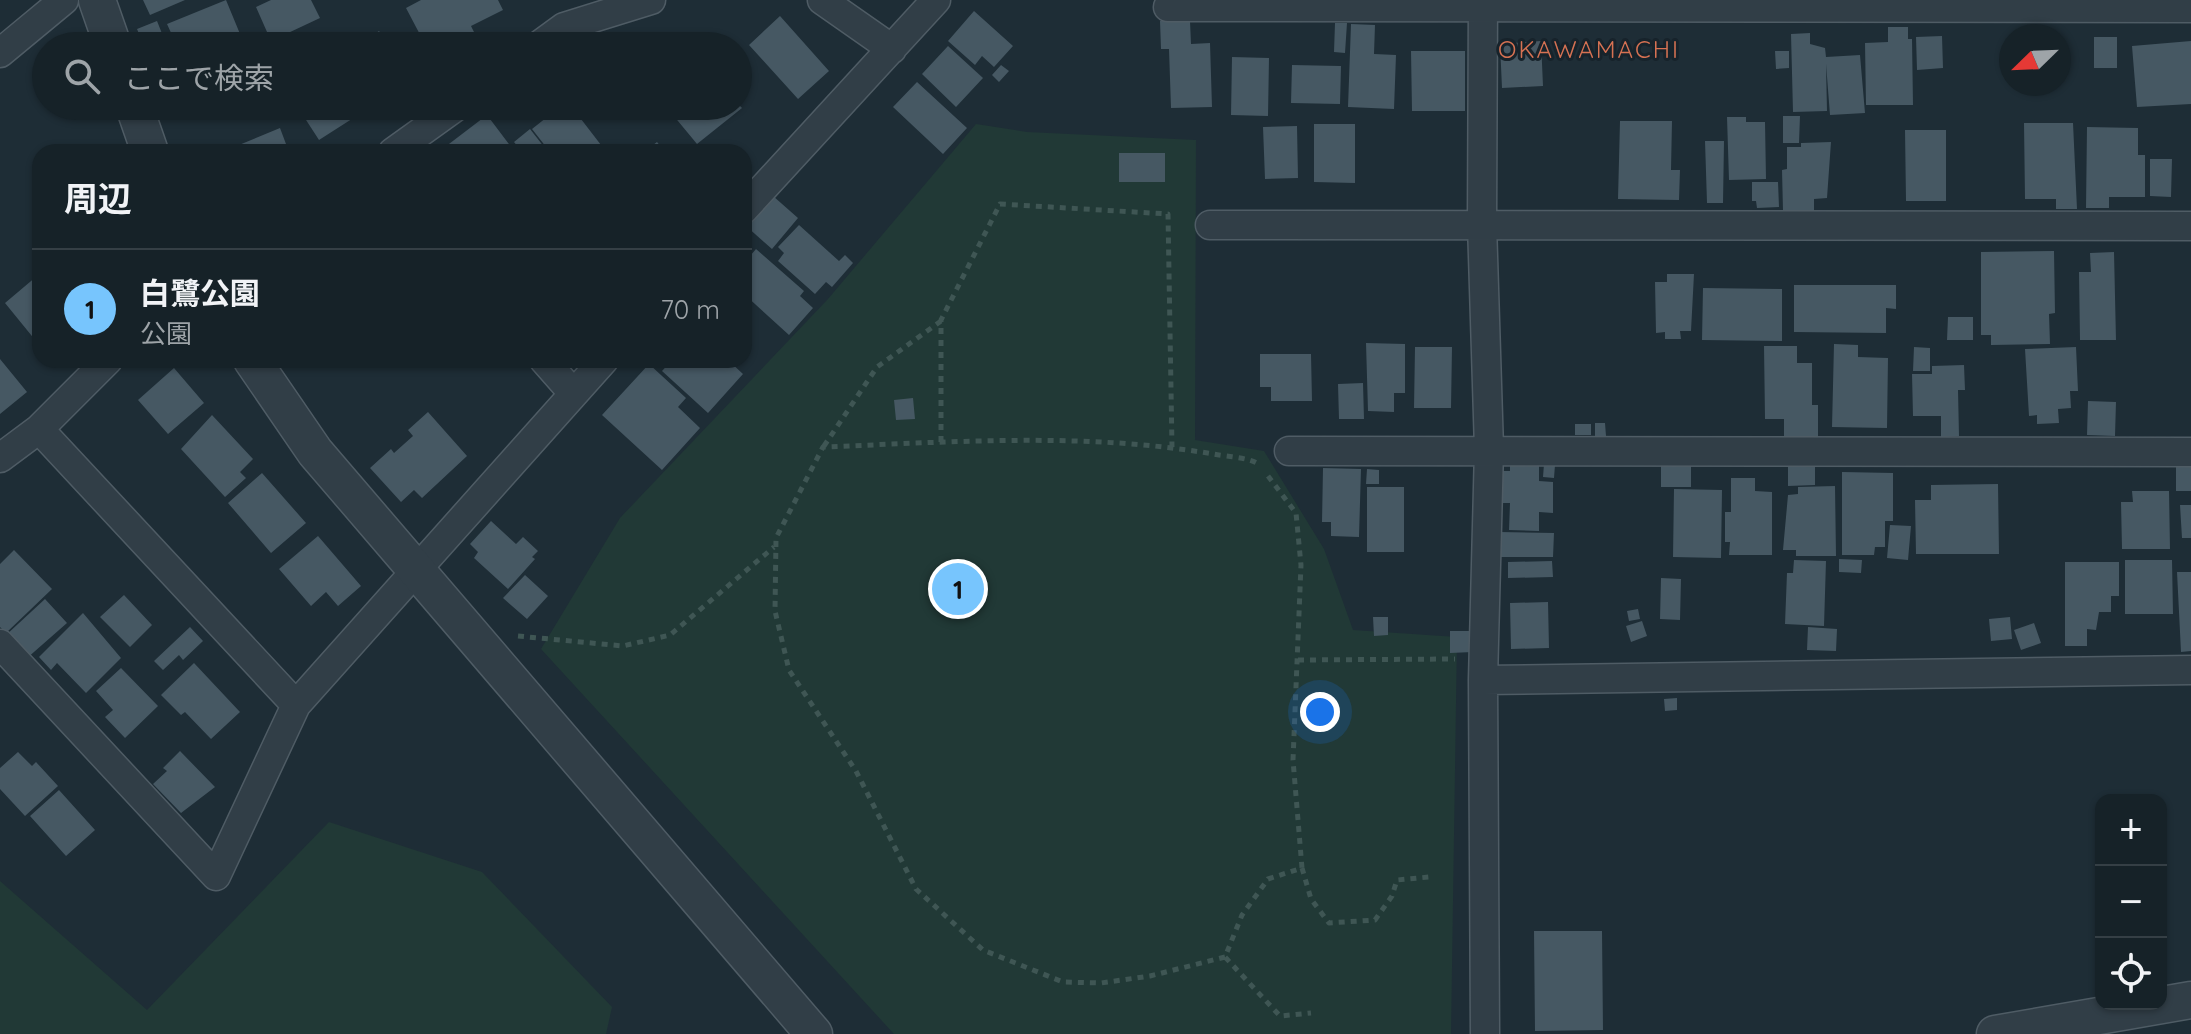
<!DOCTYPE html>
<html lang="ja">
<head>
<meta charset="utf-8">
<style>
	body { margin:0; font-family:Quicksand,"Noto Sans JP",sans-serif; background:#232f34; color:#f1f3f6 }
	.controls { position:absolute; right:24px; bottom:24px; display:grid; overflow:hidden; border-radius:16px; box-shadow:0 2px 6px #0004 }
	.controls button { width:72px; height:72px; display:grid; place-items:center; padding:0; border:0; border-bottom:2px solid #353f45; background:#162228; color:#f1f3f6; font:40px sans-serif }
	.compass { position:absolute; left:1999px; top:24px; width:72px; height:72px; border-radius:50%; background:#162228; box-shadow:0 2px 6px #0004; rotate:247deg }
	.you { position:absolute; left:1320px; top:712px; width:28px; height:28px; margin:-20px; border:6px solid #fff; border-radius:50%; background:#1a73e8; box-shadow:0 0 0 12px #1a73e833 }
	.badge { display:grid; place-items:center; width:52px; height:52px; border-radius:50%; background:#77c5fd; color:#111; font-size:26px; font-weight:700 }
	.pin { position:absolute; translate:-50% -50%; border:4px solid #fff; box-shadow:0 2px 8px #0006 }
	.list { margin:0; padding:0; list-style:none }
	h2 { display:flex; justify-content:space-between; align-items:center; height:104px; margin:0; padding:0 32px; font-size:34px }
	h2 small { font-size:26px; font-weight:400; color:#9ea4a8 }
	.list li { display:grid; grid-template-columns:52px 1fr auto; gap:24px; align-items:center; box-sizing:border-box; height:120px; padding:0 32px; border-top:2px solid #353f45 }
	.list b { display:block; font-size:30px; white-space:nowrap }
	.list p { margin:0; font-size:26px; white-space:nowrap; color:#9ea4a8 }
	.list em { font-size:26px; font-style:normal; color:#9ea4a8 }
	.icon { flex:none; width:44px; height:44px; fill:none; stroke:currentColor; stroke-width:2; stroke-linecap:round; stroke-linejoin:round }
	.map { position:relative; flex:none; width:2191px; height:1034px; overflow:hidden }
	.search { position:absolute; background:#162228; box-shadow:0 2px 6px #0004; left:32px; top:32px; width:720px; height:88px; display:flex; align-items:center; gap:20px; box-sizing:border-box; padding:0 28px; border-radius:44px; color:#9ea4a8; font-size:30px }
	.panel { position:absolute; background:#162228; box-shadow:0 2px 6px #0004; left:32px; top:144px; width:720px; height:224px; border-radius:24px }
	.map>svg:first-child { display:block }
	.green { fill:#213936 }
	.building { fill:#465863 }
	.lines { fill:none; stroke-linecap:round; stroke-linejoin:round }
	.minor-casing { stroke:#4f5c65; stroke-width:31 }
	.tertiary-casing { stroke:#4f5c65; stroke-width:39 }
	.path { stroke:#3f5654; stroke-width:5; stroke-dasharray:6 6; stroke-linecap:butt }
	.minor { stroke:#313e47; stroke-width:28 }
	.tertiary { stroke:#313e47; stroke-width:36 }
	.labels { text-anchor:middle; dominant-baseline:central; stroke-width:6; stroke-linejoin:round; paint-order:stroke }
	.quarter-label { font-size:24px; letter-spacing:2px; fill:#d77253; stroke:#17232b }
</style>
</head>
<body>
<div class="map">
<svg width="2191" height="1034" viewBox="0 0 2191 1034">
	<rect width="100%" height="100%" fill="#1e2d36"/>
	<path class="green" d="M976,124L1027,132L1196,140L1195,440L1264,451L1324,549L1353,630L1457,637L1451,1034H894L541,649L620,518L828,299Z
		M329,822L482,872L612,1007L606,1034H0V881L147,1010Z"/>
	<path class="building" d="M143,0H185L150,15Z
		M226,0L245,46H177L167,24Z
		M271,0H311L320,18L271,41L256,7Z
		M421,0H498L503,10L471,26L474,32L449,46H426L406,8Z
		M974,11L1013,46L994,67L982,56L975,65L948,41Z
		M780,16L829,71L798,99L749,45Z
		M157,21L167,46H144L137,29Z
		M1160,21H1190L1191,44L1210,43L1212,107L1171,108L1169,49H1161Z
		M1335,23H1347L1345,53L1334,52Z
		M1351,24L1375,25L1374,54L1396,55L1394,109L1348,107Z
		M1888,27H1908V39H1912L1913,105H1866L1865,43L1888,42Z
		M379,31L390,46H357Z
		M1810,33V44L1825,48L1826,57L1860,55L1865,113L1830,115L1826,64L1827,111L1793,112L1791,34Z
		M324,35L331,46H307Z
		M1942,36L1943,68L1917,70L1916,37Z
		M2094,37H2117V68H2094Z
		M1541,41L1543,86L1502,88L1500,44Z
		M2191,41V104L2137,107L2132,46Z
		M948,46L983,78L956,107L922,74Z
		M1411,51H1465V111H1412Z
		M1775,51H1789V68L1776,69Z
		M1232,57L1269,58L1268,116L1231,115Z
		M1001,65L1009,71L999,82L992,75Z
		M1292,65L1341,66L1340,104L1291,103Z
		M917,82L967,128L943,154L893,107Z
		M297,106H368L369,108L319,140Z
		M379,106H409L389,120Z
		M561,106H571L601,145L593,152H550L532,129Z
		M684,106H740L742,108L697,144L673,115Z
		M487,115L515,152H448L445,147Z
		M1783,116H1800L1799,143H1783Z
		M1727,117H1746V122H1765L1766,179L1729,180Z
		M1620,121H1672L1671,170H1680L1679,200L1618,199Z
		M2024,123H2073L2077,209H2056V199H2025Z
		M1314,124H1355V183L1314,182Z
		M1297,126L1298,178L1265,179L1263,127Z
		M2087,127L2138,128V155H2145V197H2109V208H2086Z
		M280,128L289,152H222Z
		M530,129L548,152H522L514,142Z
		M1905,130H1946V201H1906Z
		M1705,141H1724L1723,203H1707Z
		M657,142L665,152H644Z
		M1831,142L1827,198L1814,199V211H1783L1782,170L1787,169V147H1801V143Z
		M1119,153H1165V182H1119Z
		M2150,159H2172L2171,197L2150,196Z
		M1752,182H1778L1779,207L1757,208L1756,201H1752Z
		M773,196L798,218L772,249L746,226Z
		M799,225L839,261L845,255L853,263L832,287L826,282L815,294L778,261L784,253L778,247Z
		M756,249L804,291L800,296L813,308L789,335L744,294V263Z
		M2054,251L2055,313L2049,314L2050,344L1991,345V335H1981V252Z
		M2114,252L2116,340H2080L2079,272H2091L2090,253Z
		M1667,274H1694L1691,331H1680L1681,339H1665V332L1656,333L1655,282H1667Z
		M37,276L40,280V346L5,303Z
		M1794,285H1896V309L1886,308V333L1794,332Z
		M1703,288L1782,289V341L1702,340Z
		M1948,317H1973V340H1947Z
		M1366,343L1405,344V393H1394V412L1368,411Z
		M1834,344L1858,345V357L1888,358L1887,428L1832,427Z
		M1764,346H1797V363H1812V405H1818V442H1784V419H1765Z
		M1415,347H1452L1451,408H1414Z
		M1914,347L1930,348V371H1913Z
		M2076,347L2078,391H2070L2071,408L2058,409L2059,423L2037,424V415L2029,416L2025,349Z
		M1260,354H1311L1312,401H1271V387H1260Z
		M0,359L27,392L0,414Z
		M672,360H728L743,374L708,413L662,371Z
		M649,364L686,398L678,407L700,428L662,470L602,415Z
		M1964,365L1965,390H1958L1959,436L1941,437V416H1913L1912,374H1932V366Z
		M174,368L204,403L168,434L138,400Z
		M1363,383L1364,419H1339L1338,384Z
		M913,398L915,419L896,420L894,400Z
		M2088,401L2116,402L2115,436L2087,435Z
		M428,412L467,456L422,498L414,490L401,502L370,468L391,449L394,453L413,436L408,430Z
		M212,415L253,459L240,472L246,478L225,497L181,449Z
		M1595,423H1605L1606,436H1595Z
		M1575,424H1591V435H1575Z
		M1788,462H1815V485L1788,486Z
		M2191,463V491H2176V464Z
		M1544,464L1555,465L1554,478L1543,477Z
		M1661,464H1691V487H1661Z
		M1510,465L1539,466V481L1553,482V513L1539,512V531L1509,530L1510,503H1501L1502,471H1510Z
		M1323,468L1361,469L1359,537L1331,536V522H1322Z
		M1367,469L1379,470V484H1366Z
		M1842,472L1893,473V521H1885V547H1875L1874,555H1842Z
		M262,473L306,523L271,553L228,503Z
		M1731,478H1755V491L1772,492V555H1729L1730,542H1725V512H1731Z
		M1998,484L1999,554H1916L1915,500H1931V485Z
		M1835,486L1836,556H1796V550H1783L1788,495L1798,494V487Z
		M1367,487H1404V552H1367Z
		M1674,489L1722,490L1721,558L1673,557Z
		M2132,491H2169L2170,549H2122L2121,502H2133Z
		M2180,505H2191V538H2182Z
		M491,521L516,544L523,537L538,551L532,557L535,559L508,589L474,558L478,552L470,544Z
		M1890,525L1911,526L1908,560L1887,558Z
		M1500,532L1554,533L1553,557H1500Z
		M318,536L361,586L338,606L326,592L311,606L279,569Z
		M14,550L52,589L6,633L0,627V564Z
		M1839,559L1862,560L1861,573L1839,572Z
		M1794,560L1826,561L1824,626L1785,624L1787,573H1793Z
		M2125,560H2172L2173,614H2125Z
		M1552,561L1553,577L1508,578V562Z
		M2065,562H2119V596H2111V612H2099L2096,630L2087,629V646H2065Z
		M2177,572H2191V651L2181,652Z
		M525,575L548,596L527,619L503,598Z
		M1661,578L1681,579L1680,620L1660,619Z
		M124,595L152,625L130,647L100,617Z
		M45,599L67,623L26,659L5,636Z
		M1548,602L1549,648L1511,649L1510,603Z
		M1638,609L1640,619L1629,621L1627,611Z
		M83,613L121,658L86,693L57,663L51,670L39,657Z
		M1373,617H1388V635L1374,636Z
		M2010,617L2012,639L1991,641L1989,619Z
		M1642,621L1647,636L1631,642L1626,626Z
		M2034,623L2041,643L2021,650L2014,630Z
		M190,627L203,641L183,660L179,655L163,670L154,661Z
		M1808,627L1837,629L1836,651L1807,650Z
		M1450,631H1473V652L1450,653Z
		M194,663L240,712L211,739L185,712L181,715L161,695Z
		M121,668L158,706L125,738L105,717L113,710L96,691Z
		M1677,698V710L1665,711L1664,699Z
		M180,751L215,787L181,813L153,784L167,771L163,768Z
		M18,752L32,766L36,762L58,786L25,816L0,789V768Z
		M59,790L95,830L66,856L30,816Z
		M1534,931H1602L1603,1030L1535,1031Z"/>
	<g class="lines">
		<defs>
			<path id="minor" d="M822,0L892,49
				M1483,0L1482,224L1489,449L1483,680L1485,1034
				M1168,7L2191,8
				M538,46L564,27L651,0
				M0,53L64,0
				M393,152L457,106
				M744,209L936,0
				M1210,225L2191,226
				M544,360L573,393
				M39,429L296,705
				M1289,451L2191,452
				M0,458L39,429L108,360
				M0,644L216,876L296,705L604,360
				M1483,680L2191,670"/>
			<path id="tertiary" d="M97,0L113,46
				M134,106L150,152
				M252,360L315,452L814,1034
				M1995,1034L2191,1000"/>
		</defs>
		<use href="#minor" class="minor-casing"/>
		<use href="#tertiary" class="tertiary-casing"/>
		<path class="path" d="M941,442V320L1000,204L1168,214L1172,447
			M824,446L877,367L941,321
			M1268,476L1296,513L1301,565L1293,760L1302,868L1268,879L1242,915L1225,957L1280,1016L1311,1013
			M518,636L623,646L670,635L774,547
			M1298,660L1455,659
			M1302,868L1311,899L1329,923L1375,920L1392,896L1397,880L1429,877
			M1225,957L1150,976L1101,983L1063,982L983,950L916,889L856,771L789,670L775,611L776,538L823,447C952,442 1086,432 1213,454C1228,457 1249,457 1260,465"/>
		<use href="#minor" class="minor"/>
		<use href="#tertiary" class="tertiary"/>
	</g>
	<g class="labels">
		<g class="quarter-label">
			<text x="1589" y="49">OKAWAMACHI</text>
		</g>
	</g>
</svg>
<div class="controls">
<button>+</button>
<button>−</button>
<button><svg class="icon" aria-label="locate" viewBox="0 0 24 24"><circle cx="12" cy="12" r="6"/><path d="M12 2v4M12 18v4M2 12h4M18 12h4"/></svg></button>
</div>
<svg class="compass" viewBox="-18 -18 36 36"><path d="M0-13l5 13h-10z" fill="#e53935"/><path d="M0 13l5-13h-10z" fill="#9ea4a8"/></svg>
<div class="you"></div>
<div class="pin badge" style="left:958px;top:589px">1</div>
<div class="search"><svg class="icon" aria-label="search" viewBox="0 0 24 24"><circle cx="10" cy="10" r="6"/><path d="M15 15l6 6"/></svg>ここで検索</div>
<section class="panel">
<h2>周辺<small></small></h2>
<ul class="list">
<li><span class="badge">1</span><div><b>白鷺公園</b><p>公園</p></div><em>70 m</em></li>
</ul>
</section>
</div>
</body>
</html>
